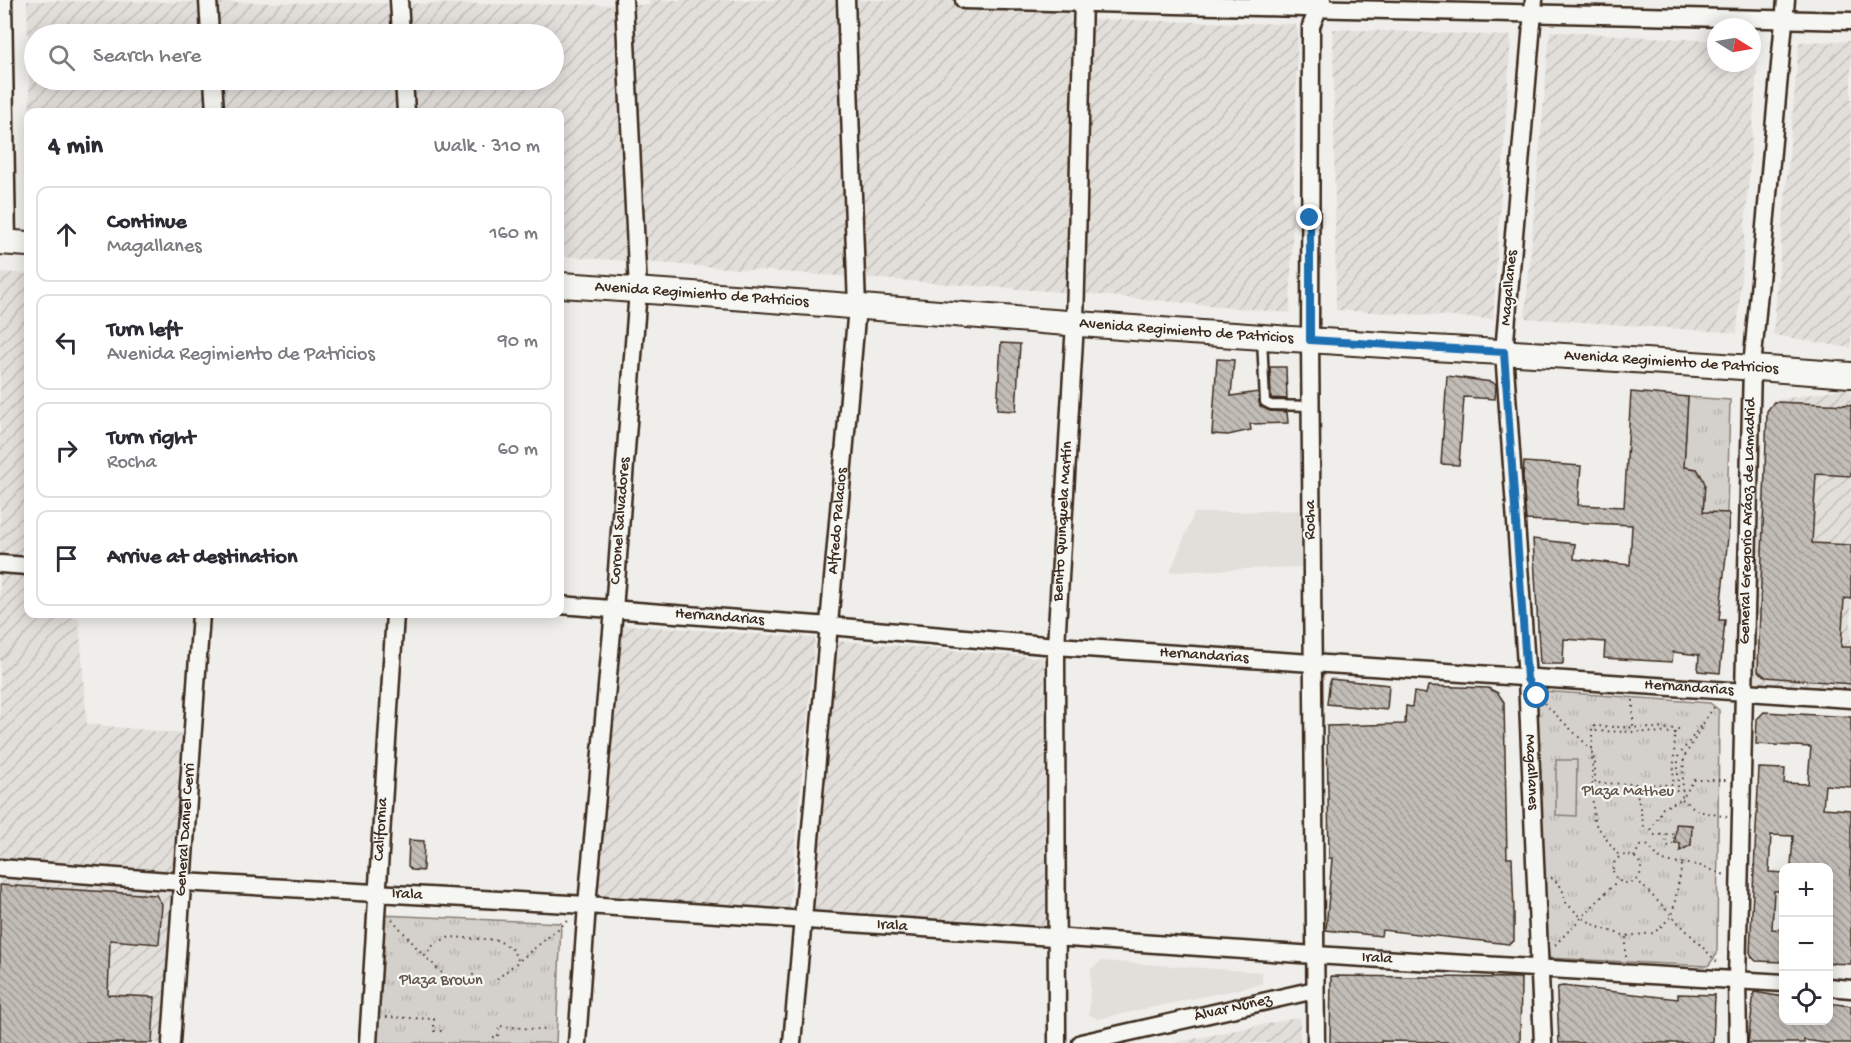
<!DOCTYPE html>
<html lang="en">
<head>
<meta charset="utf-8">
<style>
	body { margin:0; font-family:"Gochi Hand",sans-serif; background:#f2f2f3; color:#2b2b33 }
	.controls { position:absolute; right:18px; bottom:18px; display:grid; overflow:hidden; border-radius:12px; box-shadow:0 3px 15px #0003 }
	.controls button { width:54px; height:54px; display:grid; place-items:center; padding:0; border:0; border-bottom:2px solid #e1e1e2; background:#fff; color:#2b2b33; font:30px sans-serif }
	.compass { position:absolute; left:1707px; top:18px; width:54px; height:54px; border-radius:50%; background:#fff; box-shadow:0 3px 15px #0003; rotate:101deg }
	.stop { position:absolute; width:18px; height:18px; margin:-14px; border:4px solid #1f6fb2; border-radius:50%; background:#fff }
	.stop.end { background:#1f6fb2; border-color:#fff; box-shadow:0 2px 6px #0008 }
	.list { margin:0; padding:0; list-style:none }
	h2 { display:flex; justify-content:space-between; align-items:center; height:78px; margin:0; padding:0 24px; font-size:26px }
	h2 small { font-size:20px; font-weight:400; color:#7c7c81 }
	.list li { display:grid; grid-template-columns:39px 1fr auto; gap:18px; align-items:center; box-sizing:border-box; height:96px; margin:0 12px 12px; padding:0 12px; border:2px solid #e1e1e2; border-radius:12px }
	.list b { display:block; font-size:22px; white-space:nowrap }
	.list p { margin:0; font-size:20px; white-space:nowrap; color:#7c7c81 }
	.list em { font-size:20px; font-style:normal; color:#7c7c81 }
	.icon { flex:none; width:33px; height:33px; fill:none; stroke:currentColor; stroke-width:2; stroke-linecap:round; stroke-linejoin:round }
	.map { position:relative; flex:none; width:1851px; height:1043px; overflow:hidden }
	.search { position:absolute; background:#fff; box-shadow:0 3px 15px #0003; left:24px; top:24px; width:540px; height:66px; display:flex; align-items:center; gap:15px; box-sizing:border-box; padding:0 21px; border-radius:33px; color:#7c7c81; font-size:22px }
	.panel { position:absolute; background:#fff; box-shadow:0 3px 15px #0003; left:24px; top:108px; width:540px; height:510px; border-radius:12px }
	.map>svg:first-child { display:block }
	.built { fill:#e2dfdb }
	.industrial { fill:url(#industrial-furrows); fill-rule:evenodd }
	.park { fill:url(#park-tufts); stroke:#887e75; stroke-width:1.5 }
	.pitch { fill:#d4d1cc; stroke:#887e75; stroke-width:1.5 }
	.building { fill:url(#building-back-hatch); stroke:#3b2a1e; stroke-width:1.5 }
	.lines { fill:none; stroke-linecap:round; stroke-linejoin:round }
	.service-casing { stroke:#3b2a1e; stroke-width:13 }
	.minor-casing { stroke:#3b2a1e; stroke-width:21 }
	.secondary-casing { stroke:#3b2a1e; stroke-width:28 }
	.path { stroke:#3b2a1e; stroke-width:2; stroke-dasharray:1.5 4.5; stroke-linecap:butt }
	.service { stroke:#f6f6f2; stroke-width:8 }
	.minor { stroke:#f6f6f2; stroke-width:16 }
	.secondary { stroke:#f6f6f2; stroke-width:24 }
	.route { stroke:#1f6fb2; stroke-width:8 }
	.labels { text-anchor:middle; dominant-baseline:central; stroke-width:4.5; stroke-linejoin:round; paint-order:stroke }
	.street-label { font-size:16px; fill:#3b2a1e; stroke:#f6f6f2 }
	.park-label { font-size:16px; fill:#61544a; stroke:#f6f6f2 }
</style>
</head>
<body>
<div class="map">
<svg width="1851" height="1043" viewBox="0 0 1851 1043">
	<defs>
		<pattern id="industrial-furrows" width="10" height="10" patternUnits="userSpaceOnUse" patternTransform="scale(1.5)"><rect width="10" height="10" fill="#e2dfdb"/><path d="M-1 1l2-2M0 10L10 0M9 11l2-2" fill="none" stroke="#c3c0bc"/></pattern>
		<pattern id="park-tufts" width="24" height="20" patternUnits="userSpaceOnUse" patternTransform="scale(1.5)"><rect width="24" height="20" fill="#d4d1cc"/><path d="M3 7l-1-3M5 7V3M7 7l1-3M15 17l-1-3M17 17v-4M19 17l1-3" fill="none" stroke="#b7b4af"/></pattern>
		<pattern id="building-back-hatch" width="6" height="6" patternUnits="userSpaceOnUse" patternTransform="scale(1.5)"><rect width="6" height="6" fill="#c2bdb7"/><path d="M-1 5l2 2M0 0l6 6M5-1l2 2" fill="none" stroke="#9f9a94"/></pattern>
	</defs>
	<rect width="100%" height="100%" fill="#efeeea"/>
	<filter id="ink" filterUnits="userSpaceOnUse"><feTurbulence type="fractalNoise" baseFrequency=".0167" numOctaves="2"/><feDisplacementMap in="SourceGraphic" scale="12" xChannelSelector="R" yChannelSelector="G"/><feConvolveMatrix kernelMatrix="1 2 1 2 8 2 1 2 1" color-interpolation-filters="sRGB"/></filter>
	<g filter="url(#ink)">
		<path class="built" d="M1300,510L1301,567L1170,572L1194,513Z
			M1101,961L1262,972V984L1098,1019L1089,1015L1090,989L1091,969Z"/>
		<path class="industrial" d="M650,0H1077L1078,19L1295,24L1298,30L1290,313L1089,294L560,256V112H30L27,1L649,5ZM34,34H554V80H34Z
			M1333,29L1511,36L1493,319L1336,310Z
			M1550,31L1716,41V63H1752V43H1759L1737,333L1525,318Z
			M1851,41V348L1773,335L1799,42Z
			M0,272L28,274V614H60V615L79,619L87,724L184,734L164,1043H0Z
			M1851,387V692L1743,683L1772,401Z
			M613,624L815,638L789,911L591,896Z
			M830,640L1044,658L1046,929L809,910Z
			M1300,1017V1043H1174Z"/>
		<path class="park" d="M1688,397L1730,400L1727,513L1703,512C1704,494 1707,485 1697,469L1684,467Z
			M1542,691L1710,703L1719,710L1717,954L1708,966L1548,958L1542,950L1532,700Z
			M381,915L561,923L556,1043H376Z"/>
		<path class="pitch" d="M1556,760H1577L1576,816L1556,815Z"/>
		<path class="building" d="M1001,343L1020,344L1016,411L997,410Z
			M1217,359L1234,360L1231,396L1258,392L1260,406L1270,411L1287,412L1288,423L1250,424L1251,430L1228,435L1212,434Z
			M1270,367H1286L1287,399L1271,398Z
			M1447,376L1492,382L1496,385L1495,399L1464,397L1459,465L1441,464Z
			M1631,392L1688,397L1684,467L1697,469L1702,477L1705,484L1703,512L1729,513L1728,537L1719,620H1725L1720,673L1698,671L1699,655L1673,652L1672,662L1604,658L1605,642L1564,639L1563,664H1540L1533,539L1575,544L1574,559L1630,565L1632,525L1526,520L1523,478L1524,462L1581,466L1578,505L1624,507Z
			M1774,402L1851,405V476L1816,474L1812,543L1851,545V599L1844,598L1841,647H1851V684L1766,677L1758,671L1767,411Z
			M1330,679L1389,685L1387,710L1327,704Z
			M1428,686L1488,688L1498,693L1504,702L1507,858H1512L1514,913V941L1509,944L1382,930L1381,936L1326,930L1332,858H1329L1327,726L1405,724L1406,706L1412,707L1414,692L1426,694Z
			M1764,712L1851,717V787L1825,785L1823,808L1851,810V964L1828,963V867H1791L1793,836L1771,835L1769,872L1784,873V891H1774L1772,929L1784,930V962L1756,961L1752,957L1750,952L1759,768L1785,769L1784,783L1808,784L1809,768L1811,747L1756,744L1757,719Z
			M1676,824L1692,825L1691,845L1680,851V843H1675Z
			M409,840L424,841L423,871L412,870L408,866Z
			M0,885L156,895L162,904L159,944L110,940L108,995L155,997L152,1043H0Z
			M1331,976L1521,978L1520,1043L1381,1041V1043H1330Z
			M1563,986L1678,999V994L1715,995L1713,1043H1559L1557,994L1558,987Z
			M1754,992L1784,997V1020H1828V1003L1851,1006V1043H1826L1804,1040V1043H1748Z"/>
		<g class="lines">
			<defs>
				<path id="service" d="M1262,338L1265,402L1271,405L1310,406"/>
				<g id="minor">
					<path d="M3,0L7,242"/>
					<path d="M208,0L210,34"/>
					<path d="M399,0L401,34"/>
					<path d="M964,0L1851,21"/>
					<path id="s1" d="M1534,0L1504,352L1527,679L1543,1043"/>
					<path d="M213,80L215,112"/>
					<path d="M404,80L406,112"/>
					<path d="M0,564L28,566"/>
					<path id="s2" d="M560,605L830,626L1056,646L1851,699"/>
					<path id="s3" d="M0,868L182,882L587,905L1315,955L1784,983"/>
					<path d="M1828,987L1851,989"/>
					<path id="s4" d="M171,1043L201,614"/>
					<path id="s5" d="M368,1043L395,614"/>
					<path id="s6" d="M577,1043L587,905L614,610L638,290L624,0"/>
					<path id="s7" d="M792,1043L857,307L846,0"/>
					<path id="s8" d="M1057,1043L1056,646L1075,323L1083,0"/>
					<path id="s9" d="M1081,1043L1315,990"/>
					<path d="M1316,1043L1310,341L1311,26L1322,0"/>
					<path id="s10" d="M1738,1043L1737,979L1752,367L1786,0"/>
				</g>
				<g id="secondary">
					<path d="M0,242L28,244"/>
					<path id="s11" d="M560,285C785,299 1009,320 1234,335C1440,350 1646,359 1851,375"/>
				</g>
			</defs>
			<use href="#service" class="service-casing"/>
			<use href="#minor" class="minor-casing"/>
			<use href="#secondary" class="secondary-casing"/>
			<path class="path" d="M1633,700V727
				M1544,703L1592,750
				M1679,729L1592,726V789L1678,791V757L1715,706
				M1593,758L1595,759V783L1673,785L1675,733L1594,731
				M1635,784L1644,827
				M1592,789L1594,822L1620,857
				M1727,817L1698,811L1682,799L1694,780H1727
				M1651,830L1663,808L1682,799L1684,757L1705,722
				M1665,834L1666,843L1669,847L1673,843L1674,834
				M1654,835L1675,834
				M1647,845L1662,861L1698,865L1725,875
				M1613 869a14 14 0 1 1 28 0a14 14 0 1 1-28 0Z
				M1634,857L1641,844
				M1551,878H1553L1562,888L1566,903L1581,917L1598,927L1626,936L1654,933L1672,916L1682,865
				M1636,879L1718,963
				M392,919L417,948L444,975
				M1555,945L1618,880
				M425,956L435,943L450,937L497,940L511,948L519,961
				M1626,957V936
				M473,974V977
				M497,979L569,920
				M386,1017L434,1019V1031H442
				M493,1037H498L499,1026L546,1030"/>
			<use href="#service" class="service"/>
			<use href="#minor" class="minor"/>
			<use href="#secondary" class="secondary"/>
		</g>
	</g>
	<g class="lines" filter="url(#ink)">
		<path class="route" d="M1310,218V340L1504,352L1527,679L1537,696"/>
	</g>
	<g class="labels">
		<g class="street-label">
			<text transform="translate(1510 288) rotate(-85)">Magallanes</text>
			<text stroke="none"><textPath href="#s11" startOffset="142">Avenida Regimiento de Patricios</textPath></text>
			<text stroke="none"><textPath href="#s11" startOffset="628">Avenida Regimiento de Patricios</textPath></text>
			<text stroke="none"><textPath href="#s11" startOffset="1114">Avenida Regimiento de Patricios</textPath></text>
			<text transform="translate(1311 520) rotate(-90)">Rocha</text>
			<text stroke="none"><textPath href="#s8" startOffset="522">Benito Quinquela Martín</textPath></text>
			<text stroke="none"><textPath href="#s10" startOffset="522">General Gregorio Aráoz de Lamadrid</textPath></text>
			<text stroke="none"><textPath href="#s6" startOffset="524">Coronel Salvadores</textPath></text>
			<text stroke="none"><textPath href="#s7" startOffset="524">Alfredo Palacios</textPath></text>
			<text stroke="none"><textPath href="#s2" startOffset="160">Hernandarias</textPath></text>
			<text stroke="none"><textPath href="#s2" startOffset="646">Hernandarias</textPath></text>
			<text stroke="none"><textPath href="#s2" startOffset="1132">Hernandarias</textPath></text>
			<text stroke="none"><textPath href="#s1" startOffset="774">Magallanes</textPath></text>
			<text stroke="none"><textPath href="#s4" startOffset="214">General Daniel Cerri</textPath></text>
			<text stroke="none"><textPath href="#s5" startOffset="214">California</textPath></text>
			<text stroke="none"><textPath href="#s3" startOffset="408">Irala</textPath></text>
			<text stroke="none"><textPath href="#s3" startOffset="894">Irala</textPath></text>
			<text stroke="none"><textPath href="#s3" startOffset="1380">Irala</textPath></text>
			<text stroke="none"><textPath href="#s9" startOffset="156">Álvar Núñez</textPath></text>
		</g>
		<g class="park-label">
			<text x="1628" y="792">Plaza Matheu</text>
			<text x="441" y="981">Plaza Brown</text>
		</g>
	</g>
</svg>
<div class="controls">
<button>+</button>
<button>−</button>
<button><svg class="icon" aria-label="locate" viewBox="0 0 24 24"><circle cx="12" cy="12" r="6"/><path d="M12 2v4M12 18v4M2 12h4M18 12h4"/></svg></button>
</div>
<svg class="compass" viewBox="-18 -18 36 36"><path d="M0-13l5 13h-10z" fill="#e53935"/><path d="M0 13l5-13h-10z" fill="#7c7c81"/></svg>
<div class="stop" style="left:1537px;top:696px"></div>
<div class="stop end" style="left:1310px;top:218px"></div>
<div class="search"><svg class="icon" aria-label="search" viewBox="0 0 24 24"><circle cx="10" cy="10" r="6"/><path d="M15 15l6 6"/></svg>Search here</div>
<section class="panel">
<h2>4 min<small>Walk · 310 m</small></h2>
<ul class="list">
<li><svg class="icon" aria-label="ahead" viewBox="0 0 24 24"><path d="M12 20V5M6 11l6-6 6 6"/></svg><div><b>Continue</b><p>Magallanes</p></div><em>160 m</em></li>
<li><svg class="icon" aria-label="left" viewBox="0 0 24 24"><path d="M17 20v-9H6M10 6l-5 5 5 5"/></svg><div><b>Turn left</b><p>Avenida Regimiento de Patricios</p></div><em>90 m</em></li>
<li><svg class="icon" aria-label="right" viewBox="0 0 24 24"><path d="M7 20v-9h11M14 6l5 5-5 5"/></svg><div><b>Turn right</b><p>Rocha</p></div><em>60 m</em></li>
<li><svg class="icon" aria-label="arrive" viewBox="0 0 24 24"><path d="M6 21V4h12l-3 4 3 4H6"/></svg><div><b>Arrive at destination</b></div></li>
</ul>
</section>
</div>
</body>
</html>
